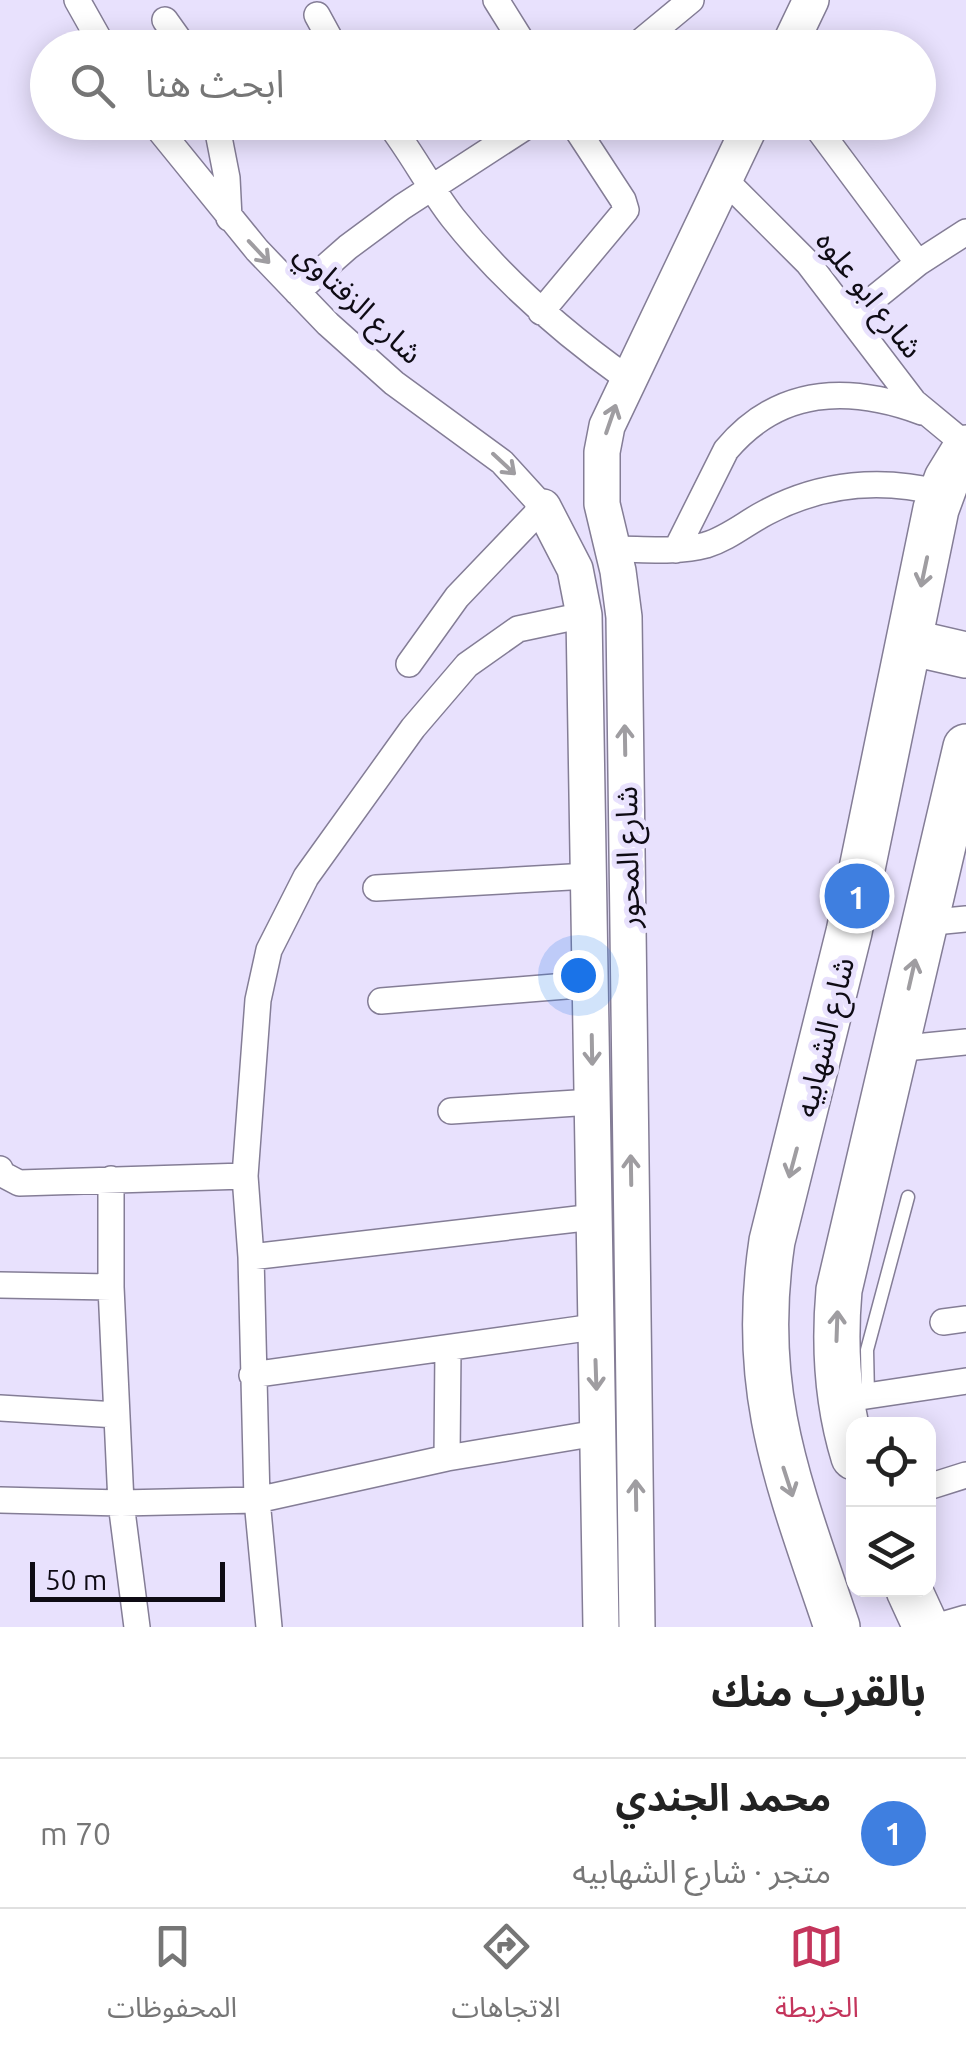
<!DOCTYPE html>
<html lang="ar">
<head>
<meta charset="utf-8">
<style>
	body { margin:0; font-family:Ubuntu,"Noto Sans Arabic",sans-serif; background:#f2f2f2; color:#222; direction:rtl }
	.controls { position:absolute; right:30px; bottom:30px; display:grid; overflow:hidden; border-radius:20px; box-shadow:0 5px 25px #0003 }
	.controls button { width:90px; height:90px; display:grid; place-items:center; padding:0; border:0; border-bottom:2px solid #e0e0e0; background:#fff; color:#222; font:50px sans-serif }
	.scale { position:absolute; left:30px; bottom:25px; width:195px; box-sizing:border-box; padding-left:10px; border:5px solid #0e0b14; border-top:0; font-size:28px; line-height:35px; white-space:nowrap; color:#0e0b14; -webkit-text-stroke:8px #e8e1fd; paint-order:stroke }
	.you { position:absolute; left:578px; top:975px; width:35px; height:35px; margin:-25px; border:8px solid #fff; border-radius:50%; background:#1a73e8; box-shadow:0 0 0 15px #1a73e833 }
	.badge { display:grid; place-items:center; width:65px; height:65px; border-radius:50%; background:#c4355c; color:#fff; font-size:32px; font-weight:700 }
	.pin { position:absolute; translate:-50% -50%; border:5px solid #fff; box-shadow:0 2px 10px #0006 }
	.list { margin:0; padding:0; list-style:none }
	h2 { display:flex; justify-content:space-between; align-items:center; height:130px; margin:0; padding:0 40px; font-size:42px }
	h2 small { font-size:32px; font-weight:400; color:#767676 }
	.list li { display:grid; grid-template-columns:65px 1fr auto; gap:30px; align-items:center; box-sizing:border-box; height:150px; padding:0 40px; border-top:2px solid #e0e0e0 }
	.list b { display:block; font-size:38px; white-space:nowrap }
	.list p { margin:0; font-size:32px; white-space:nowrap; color:#767676 }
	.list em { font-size:32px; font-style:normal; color:#767676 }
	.icon { flex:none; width:55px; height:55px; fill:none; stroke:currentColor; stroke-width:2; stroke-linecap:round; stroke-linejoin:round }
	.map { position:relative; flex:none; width:966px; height:1627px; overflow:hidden; direction:ltr }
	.search { position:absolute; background:#fff; box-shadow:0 5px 25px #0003; left:30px; right:30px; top:30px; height:110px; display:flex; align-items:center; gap:25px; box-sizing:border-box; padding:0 35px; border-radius:55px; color:#767676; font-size:38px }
	.sheet { height:280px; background:#fff }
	nav { display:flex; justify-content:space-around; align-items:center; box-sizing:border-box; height:140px; border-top:2px solid #e0e0e0; background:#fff; font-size:28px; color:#767676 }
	nav a { display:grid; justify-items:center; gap:5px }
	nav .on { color:#c4355c }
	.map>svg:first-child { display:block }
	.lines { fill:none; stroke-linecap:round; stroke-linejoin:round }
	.lane-casing { stroke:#847d96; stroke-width:15 }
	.street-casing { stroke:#847d96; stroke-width:28 }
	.secondary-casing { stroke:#847d96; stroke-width:38 }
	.highway-casing { stroke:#847d96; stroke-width:48 }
	.lane { stroke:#fff; stroke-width:12 }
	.street { stroke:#fff; stroke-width:25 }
	.secondary { stroke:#fff; stroke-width:35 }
	.highway { stroke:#fff; stroke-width:45 }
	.oneway { stroke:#9f9da1 }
	.labels { text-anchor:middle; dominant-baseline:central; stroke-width:10; stroke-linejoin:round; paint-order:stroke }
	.street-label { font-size:30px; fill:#0e0b14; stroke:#e8e1fd }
</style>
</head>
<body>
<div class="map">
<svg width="966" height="1627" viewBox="0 0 966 1627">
	<rect width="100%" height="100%" fill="#e8e1fd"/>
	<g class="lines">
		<defs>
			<path id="lane" d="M868,1396L867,1350L908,1197"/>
			<path id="street" d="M77,0L104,48
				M496,0L526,48
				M317,15L335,48
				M165,20L185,48
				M633,48L691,0
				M153,122L257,250L328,324L394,383L502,462L543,507L457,597L409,664
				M216,122L227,178L229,218
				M388,122C412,153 429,187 453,218C503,281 562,332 628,379
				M813,122L918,263
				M725,180L808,263L914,402L966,445
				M297,292L348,247L402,207L533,122
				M541,312L626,210L623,200L572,122
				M851,317L918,263L966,232
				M613,549C644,549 676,553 706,545C729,538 747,522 767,512C822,483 882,478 941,493
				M676,550L726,450C779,387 849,385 922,412
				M376,888L588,876
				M924,923L966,919
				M381,1001L591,984
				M895,1049L966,1042
				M451,1111L592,1102
				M0,1169L2,1174L19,1183L245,1176
				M111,1179V1287L121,1503L137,1627
				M251,1257L594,1217
				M0,1285L111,1287
				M943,1322L966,1319
				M252,1375L594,1327
				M840,1400L966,1381
				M0,1408L117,1415
				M447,1458L448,1349
				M928,1487L966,1475
				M0,1500L121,1503L257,1500L447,1458L597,1433
				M269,1627L257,1500L251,1257L245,1176L258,1000L269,950L306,877L413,728L467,665L518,629L584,615
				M935,1627L966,1618"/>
			<path id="secondary" d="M788,48L811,0
				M543,507L575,569L584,615L601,1627
				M637,1627L624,617L618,571L602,504V452L607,426L752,122"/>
			<path id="highway" d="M909,642L966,655
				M854,1457C837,1402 834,1347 839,1290L966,747
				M909,1590L926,1627
				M837,1627C790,1487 749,1393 772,1241L849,932L936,509L947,479L966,448"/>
		</defs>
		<use href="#lane" class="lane-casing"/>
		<use href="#street" class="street-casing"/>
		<use href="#secondary" class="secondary-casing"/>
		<use href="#highway" class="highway-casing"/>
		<use href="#lane" class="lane"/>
		<use href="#street" class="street"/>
		<use href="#secondary" class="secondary"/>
		<use href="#highway" class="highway"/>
	</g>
	<defs><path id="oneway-shaft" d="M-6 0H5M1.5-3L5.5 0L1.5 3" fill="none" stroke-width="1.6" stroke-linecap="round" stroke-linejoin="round" transform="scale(2.5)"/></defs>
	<g class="oneway">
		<use href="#oneway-shaft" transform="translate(259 252) rotate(47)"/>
		<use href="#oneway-shaft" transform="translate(611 419) rotate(-71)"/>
		<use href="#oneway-shaft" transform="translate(504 464) rotate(43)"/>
		<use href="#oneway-shaft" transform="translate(924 572) rotate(102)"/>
		<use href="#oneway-shaft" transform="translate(625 740) rotate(-91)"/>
		<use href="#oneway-shaft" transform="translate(912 974) rotate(-77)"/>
		<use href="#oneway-shaft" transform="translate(592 1050) rotate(89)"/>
		<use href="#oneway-shaft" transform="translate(793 1163) rotate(105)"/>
		<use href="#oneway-shaft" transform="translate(631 1170) rotate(-91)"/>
		<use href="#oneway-shaft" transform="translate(837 1326) rotate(-88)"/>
		<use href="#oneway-shaft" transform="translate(596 1375) rotate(88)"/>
		<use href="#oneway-shaft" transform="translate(788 1482) rotate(72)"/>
		<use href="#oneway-shaft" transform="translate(636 1495) rotate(-91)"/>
	</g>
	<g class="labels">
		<g class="street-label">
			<text transform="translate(870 294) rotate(52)">شارع ابو علوه</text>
			<text transform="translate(359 303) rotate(43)">شارع الزفتاوي</text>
			<text transform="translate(627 857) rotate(-91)">شارع المحور</text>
			<text transform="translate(824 1037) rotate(-76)">شارع الشهابيه</text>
		</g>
	</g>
</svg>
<div class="controls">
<button><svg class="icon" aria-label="locate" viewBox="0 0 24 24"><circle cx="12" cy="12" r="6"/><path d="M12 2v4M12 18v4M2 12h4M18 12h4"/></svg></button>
<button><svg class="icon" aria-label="layers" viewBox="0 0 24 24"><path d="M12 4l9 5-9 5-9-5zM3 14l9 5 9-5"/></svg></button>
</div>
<div class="scale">50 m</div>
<div class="you"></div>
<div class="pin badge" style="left:857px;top:896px;background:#3f7fe0">1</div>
<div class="search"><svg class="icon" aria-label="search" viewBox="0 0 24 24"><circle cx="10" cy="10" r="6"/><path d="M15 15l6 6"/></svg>ابحث هنا</div>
</div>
<section class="sheet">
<h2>بالقرب منك<small></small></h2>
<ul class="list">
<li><span class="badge" style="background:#3f7fe0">1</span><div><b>محمد الجندي</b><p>متجر · شارع الشهابيه</p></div><em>70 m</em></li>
</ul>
</section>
<nav>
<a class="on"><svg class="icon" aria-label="map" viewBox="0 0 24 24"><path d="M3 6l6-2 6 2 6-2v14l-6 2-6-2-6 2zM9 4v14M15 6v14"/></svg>الخريطة</a>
<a><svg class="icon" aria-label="directions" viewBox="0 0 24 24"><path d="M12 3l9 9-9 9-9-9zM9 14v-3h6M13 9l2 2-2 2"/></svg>الاتجاهات</a>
<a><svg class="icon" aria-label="saved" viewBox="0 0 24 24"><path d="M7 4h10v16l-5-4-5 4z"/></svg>المحفوظات</a>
</nav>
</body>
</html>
